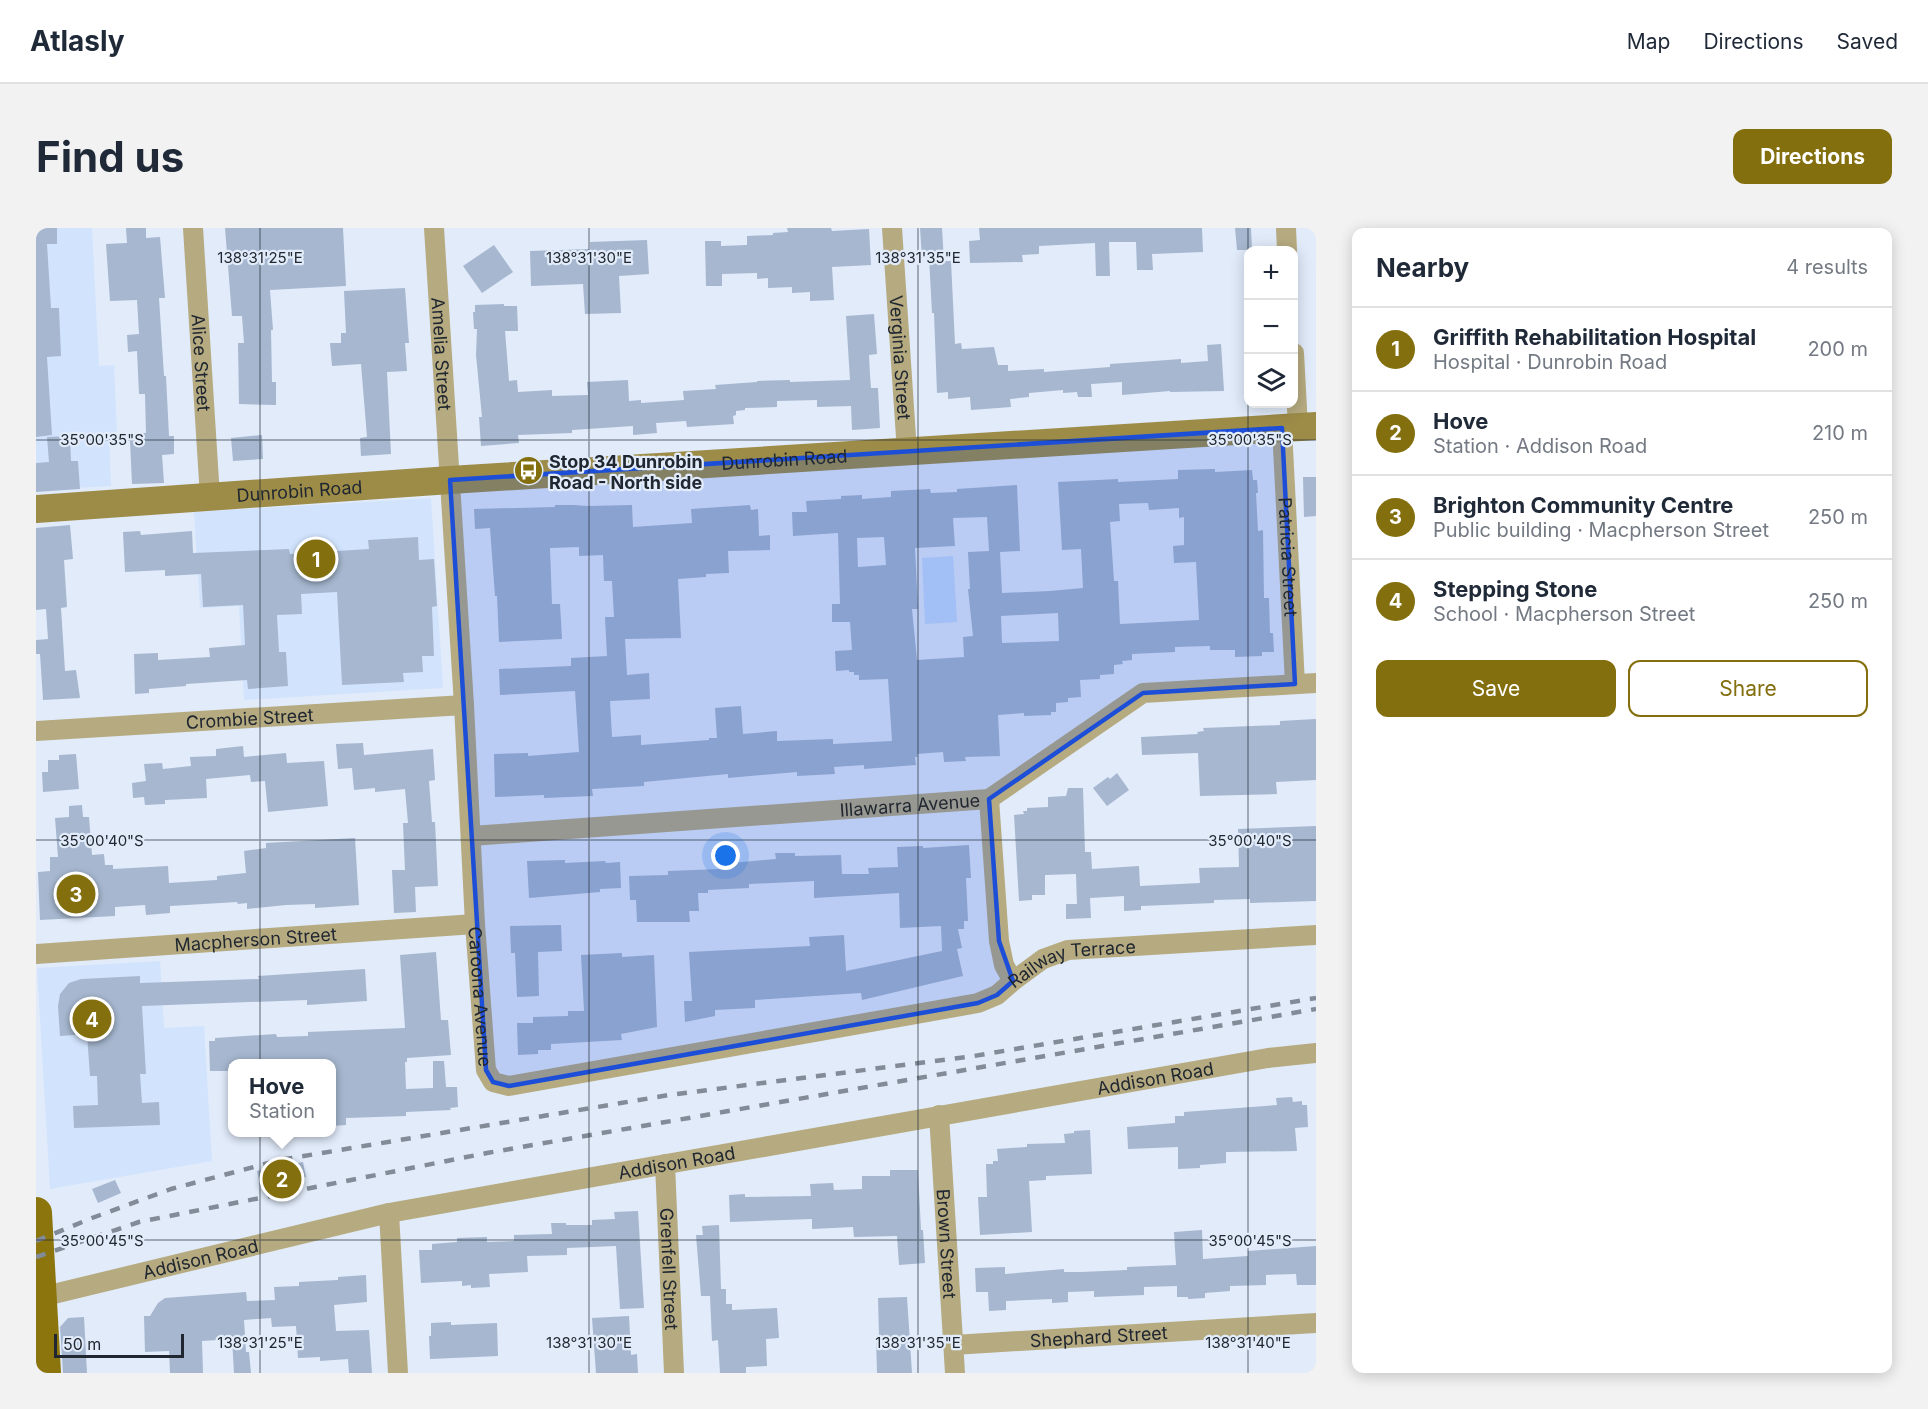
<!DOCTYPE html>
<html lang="en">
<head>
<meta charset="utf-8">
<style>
	body { margin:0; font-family:Inter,sans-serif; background:#f2f2f3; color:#1f2937 }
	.controls { position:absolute; right:18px; top:18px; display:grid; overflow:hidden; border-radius:12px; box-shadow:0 3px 15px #0003 }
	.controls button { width:54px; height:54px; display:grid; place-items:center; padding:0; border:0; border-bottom:2px solid #e0e1e3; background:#fff; color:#1f2937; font:30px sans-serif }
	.scale { position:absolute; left:18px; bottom:15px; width:130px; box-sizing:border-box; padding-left:6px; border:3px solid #202730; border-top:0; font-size:16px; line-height:21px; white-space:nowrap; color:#202730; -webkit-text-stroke:4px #e1ebfa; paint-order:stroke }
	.you { position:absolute; left:690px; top:628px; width:21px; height:21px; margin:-15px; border:4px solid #fff; border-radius:50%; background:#1a73e8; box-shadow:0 0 0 9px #1a73e833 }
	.badge { display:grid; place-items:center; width:39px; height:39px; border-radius:50%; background:#846f0e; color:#fff; font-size:20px; font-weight:700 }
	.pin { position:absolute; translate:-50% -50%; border:3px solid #fff; box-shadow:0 2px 6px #0006 }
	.popup { position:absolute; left:192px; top:831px; width:108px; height:78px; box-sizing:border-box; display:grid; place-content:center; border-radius:12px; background:#fff; filter:drop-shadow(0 2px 4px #0005); font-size:20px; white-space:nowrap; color:#747a83 }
	.popup b { font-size:22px; color:#1f2937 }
	.popup::after { content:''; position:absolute; left:50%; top:100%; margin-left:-12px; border:12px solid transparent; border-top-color:#fff }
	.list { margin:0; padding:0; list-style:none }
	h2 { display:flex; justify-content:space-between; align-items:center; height:78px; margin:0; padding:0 24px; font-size:26px }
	h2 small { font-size:20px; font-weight:400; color:#747a83 }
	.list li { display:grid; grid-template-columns:39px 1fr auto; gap:18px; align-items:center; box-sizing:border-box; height:84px; padding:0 24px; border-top:2px solid #e0e1e3 }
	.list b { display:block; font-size:22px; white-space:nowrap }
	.list p { margin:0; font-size:20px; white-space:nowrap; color:#747a83 }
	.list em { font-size:20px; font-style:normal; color:#747a83 }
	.actions { display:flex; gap:12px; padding:18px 24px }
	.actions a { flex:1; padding:14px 0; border:2px solid #846f0e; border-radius:12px; text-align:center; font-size:21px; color:#846f0e }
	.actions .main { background:#846f0e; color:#fff }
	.icon { flex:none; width:33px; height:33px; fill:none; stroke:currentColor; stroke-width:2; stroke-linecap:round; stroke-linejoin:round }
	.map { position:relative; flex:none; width:1280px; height:1145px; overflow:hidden; border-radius:12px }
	header { display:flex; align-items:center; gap:36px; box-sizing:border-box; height:84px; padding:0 30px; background:#fff; border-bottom:2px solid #e0e1e3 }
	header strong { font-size:28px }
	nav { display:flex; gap:33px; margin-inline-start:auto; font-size:21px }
	.intro { display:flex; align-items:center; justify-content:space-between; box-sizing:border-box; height:144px; padding:0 36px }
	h1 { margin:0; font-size:42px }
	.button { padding:15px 27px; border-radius:12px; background:#846f0e; color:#fff; font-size:21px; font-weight:700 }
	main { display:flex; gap:36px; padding:0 36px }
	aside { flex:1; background:#fff; border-radius:12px; box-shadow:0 3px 15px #0003 }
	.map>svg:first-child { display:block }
	.built { fill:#d2e4fd }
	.green { fill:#c3dbfe }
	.building { fill:#a6b7cf; fill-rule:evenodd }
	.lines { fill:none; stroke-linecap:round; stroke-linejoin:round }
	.street { stroke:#b6ab80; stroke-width:20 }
	.secondary { stroke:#9d8c48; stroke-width:28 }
	.primary { stroke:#8b750c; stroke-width:32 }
	.rail { stroke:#828b97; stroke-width:4.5; stroke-dasharray:10 10; stroke-linecap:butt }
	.marked { fill:#1d4ed8; fill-opacity:0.2; stroke:#1d4ed8; stroke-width:4.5; stroke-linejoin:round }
	.ticks { fill:none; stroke:#202730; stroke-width:1.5; stroke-opacity:0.45 }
	.labels { text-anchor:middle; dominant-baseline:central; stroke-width:4.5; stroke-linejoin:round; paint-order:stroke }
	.street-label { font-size:18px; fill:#202730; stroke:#e1ebfa }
	.poi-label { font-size:18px; font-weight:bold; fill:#202730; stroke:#e1ebfa; text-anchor:start }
	.ticks-label { font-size:15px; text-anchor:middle; fill:#202730; stroke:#e1ebfa; stroke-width:4.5; stroke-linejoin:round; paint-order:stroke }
</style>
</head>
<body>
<header>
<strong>Atlasly</strong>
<nav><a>Map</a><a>Directions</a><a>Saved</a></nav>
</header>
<div class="intro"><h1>Find us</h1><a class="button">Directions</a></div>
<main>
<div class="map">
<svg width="1280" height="1145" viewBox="0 0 1280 1145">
	<rect width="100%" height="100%" fill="#e1ebfa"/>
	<path class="built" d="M0,0H56L63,138L78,137L81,204L73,205L75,258L0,262Z
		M395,270L407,460L208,472L203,378L164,380L158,284Z
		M124,733L128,800L168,798L176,933L14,961L1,740Z"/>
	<path class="green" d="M917,328L921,394L889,396L886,330Z"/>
	<path class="building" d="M0,0H21V16H11L15,80H23L25,128L11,129L16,207L0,209Z
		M90,0H110V10L124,9L129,70H123L128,148H130L133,208H138V226L126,227L128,255L96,256L94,213H105L104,205H110L109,166H103L101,123L92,124L91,107L103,106L101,72L74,73L70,16L91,15Z
		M189,0H307L310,58L234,62L237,102H235L236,154H240V177L203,176L202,115H208L206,88H196Z
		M751,0H795L796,3L833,1L835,37L796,39L798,72L774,73V64L756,65V59L732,60V50L721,51V45L686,46V58H670L669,13H685V18L711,17V8L737,7V5L752,4Z
		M884,0H906L908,33H915L919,116L925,115L926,121L958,119L962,137H972V143L1008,141V144L1074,139V136L1118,133L1145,131V135L1172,133L1171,117L1185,116L1188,163L1134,164V163L1086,167V154L1055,156L1056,169H1042L1041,164L1027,165V162L993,165V169L974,171L975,179L935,182L934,169L912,171V164L901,165L898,85H896L893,29L886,30Z
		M943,0H1166L1167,24L1116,26L1117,42H1101L1100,14H1073L1074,48H1060L1059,15L1003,18V26L986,27L987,34L934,35L933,13L944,12Z
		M1199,0H1215L1216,22H1201Z
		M611,12L613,46L583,48L585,85L549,86L547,56L495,58L494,23L554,21V14Z
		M458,17L477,44L446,65L427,38Z
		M369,60L373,115H369L371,143L351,144L355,226L325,228L324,210L331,209L325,136L296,138L294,115H305V105H310L308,63Z
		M468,76V78H481L482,103H469L473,153L481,152L482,164L516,162V168L552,167L551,154L592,152L593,173L605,172V175L648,172L647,163L680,161L679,157L721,154V153L754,152V154L814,152L810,88L838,86L841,126L833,127L834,147L835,160H842L844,200L816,202L815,178L781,179V172L741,173V179L709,180V182L700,183V187L697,188L698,196L651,199L650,193L620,195L621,205L597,207V198L536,202V205L482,207L483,215L445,218L443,189H446L440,127L441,101H438L437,84H439V77Z
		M226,207L227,231L197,233L195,210Z
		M34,208L35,233H42L44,261L0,264V235L13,234L11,209Z
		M1179,241V244L1216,242L1217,252H1221L1222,265H1220L1222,303L1227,302L1228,370H1233L1234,405H1237L1238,424H1226V428L1199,429V422H1174V418L1139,419V424L1096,426V432L1086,433L1087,436L1078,437V446L1064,447V451L1044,452L1045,469L1032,470V474L1020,475V484H1015V487L988,488V485L962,487L964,528L929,529L930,533L908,534L907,524L881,526L882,529H879L880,537L828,541V537L798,539L799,546L761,548V544L692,550V546L608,554V558L556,561L557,568L508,570V567L459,569L458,526L492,525V528L543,524L539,463L464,467L463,441L535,438V430L571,428L569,389H578L576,353H568L567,327L543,328V319L514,320L516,376H524L526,411L463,414L461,368H459L454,300L439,301L438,281L519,279V277H537L552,278L596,277L597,299L656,295L655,281L714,277L715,282L722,281L723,308L734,307V322L692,323L693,345L670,346V349L642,351L645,410L589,411L591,447L613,445L614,471L574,473L576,509L605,507V517L673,512V510H681L679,480L705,478L707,506L741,503V513L797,511V516L856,513L852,451L823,452V447H818V444H813V442L800,443L799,423L816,422L814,394H796V376H804L802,305L757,308L756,284H771L770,273L805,271V268L826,267V271L855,269V263L894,261L895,265L921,264V261L981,257L984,323L964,324L966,365L1014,363L1047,360L1045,321L1026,322L1022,254L1082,251V254L1142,251V242ZM1112,275L1113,282L1143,280V290L1148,289V317L1137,318L1138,335L1160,334L1163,392L1084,396L1082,353H1078L1074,294L1084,293L1083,276ZM951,289L953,323L932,324L934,361H932L937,408L927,409L928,429L881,432L876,381H882L879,320L919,318L917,290ZM848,309L850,337L822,339L821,310ZM1022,385L1023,413L966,415L965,388Z
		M1267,249H1280V288L1268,289Z
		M34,297L37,331L28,332L31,379L25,380L29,443L40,442L44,470L7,472L4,426H0V412L12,411L10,381L0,382V300Z
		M104,303L105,307L156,303L157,325L253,321L254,326L333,321L332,312L382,309L383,332L398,331L401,378L396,379L398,428H386L387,444L367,445L368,454L306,457L301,364L265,366L266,386L241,387L243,424H250L252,458L212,461L211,452L150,456V458L113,461V465L99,466L98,426L122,425V432L174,429L173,420L209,417L207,377L167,379L165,346L129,348V342L89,344L87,304Z
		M1280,491V552L1240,554L1241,566L1164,568L1162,525L1106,527L1105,509L1162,506L1161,504L1168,503L1167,500L1244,497V493Z
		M327,515L328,527L397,521L399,552L393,553L396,594H399L402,658L379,659L380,684L358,685L356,642H369L367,595H372L369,561L339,564V560L318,562L316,540L302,541L300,516Z
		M207,518L208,529L250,525L251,535L288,533L292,578L232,584L229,553L215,554L214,547L170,551L171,570L129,572V576L109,577L108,569L97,570L96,555L110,553L108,536L126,535L127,541L155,538L154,529L180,528V521Z
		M40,526L43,561L7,564L6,544H12V532H23V527Z
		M1081,545L1093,562L1071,578L1057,560L1072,549L1074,551Z
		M1032,560H1047L1049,624H1055L1056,641L1103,638L1104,658L1164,655L1163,640L1203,639L1202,601L1280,598V673L1214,675V671L1178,672V675L1105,678V682L1088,683V668L1054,670L1055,690L1030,691V676H1041L1040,646L1009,647V667H996V672L983,673L978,587L988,586L987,583H991V580L1012,579V569L1030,568Z
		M46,577L47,589H53L56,627L68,626L69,637H77V641L132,638L133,655L181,652V648L210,645L208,623L230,620V615L319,610L323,677L279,680V676L250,677L211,681V675L202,676L201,674L134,678V685L110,687L109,677L79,679V688L4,692L2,644L14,643V629H22L19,590L33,589V578Z
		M933,617L935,650H930L932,693H928V701H922L926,720L921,721L927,748L826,772L825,765L719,772V780L679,782V788L649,794L648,773H656L653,724L774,718L773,709L808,707L810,743L906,723L905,698L864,700L863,665L778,670V653L713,656V660L672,662V665H662L663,683H653L654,694H601L600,672H594L593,648L632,647V643L684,641V636L740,631L739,625H759V628L805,627L806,646H833L832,640L862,639L861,619L887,618V620Z
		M529,632V635L569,633L570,635L584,634L585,660L564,661V664L493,670L491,633Z
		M525,697L526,723L502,724L503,768L481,769L479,725H475L474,698Z
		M400,724L405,792H412L415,827L371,830V834H369L370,861L397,860V833H408L410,859H421L422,879L414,880L415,882L370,884V888L310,890V897L296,898V836H193V843H174L173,813H179V810L240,806L241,809L272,808V804L369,800L364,727Z
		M586,725V729L618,727L621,799L585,806L586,812L515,816V822H502V826L482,827L481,795H497V789L532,788V783H548L545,727Z
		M329,741L331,773L271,777V772L106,778L110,846H104L106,875L123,874L124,897L38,900L37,878L62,877L61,848H54L51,806L24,808L22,778L24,766L33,755L45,751L104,748V755L223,751L222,748Z
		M1256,869L1257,874L1266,873V877H1271L1272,899L1259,900L1261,923L1190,924V935L1164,937V940L1142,941V919L1092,921L1091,899L1139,895V888H1148V884L1241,877L1240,870Z
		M1054,902L1056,946L1010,948V952L993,953L996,1004L944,1007L942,969H951L950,936H957V933H962L961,921L991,919V916L1029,915L1028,906L1038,905V903Z
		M267,934L270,949L224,958L221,943Z
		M854,942H882L885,1002H887L889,1035L863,1037L861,1008L818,1009L817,999L776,1001V991L694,994L693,967L709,966V969L775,968L774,956L797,955L798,962L826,961V948H854Z
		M79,952L85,965L62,975L56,961Z
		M602,983L608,1080L584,1081L580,1018L531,1020V1027L491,1028L492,1044L453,1046L454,1059L435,1060V1057L426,1058V1053L385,1055L383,1022H396V1016L421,1014V1010L451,1009V1014L478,1013V1007L516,1006L515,995H530V997H556V992L579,991L578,984Z
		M683,997L685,1061H690V1076H696V1082L741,1080L743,1110L730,1111L731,1138L710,1139V1145H684L682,1112L676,1113L674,1068H665L660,1007H667L666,998Z
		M1166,1002L1167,1031L1212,1028V1023L1280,1018V1057H1261L1260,1046L1230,1047V1057L1194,1058V1063L1169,1065V1070L1152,1071V1069H1141V1058L1108,1059V1067L1058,1069V1063L1032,1064V1074L1016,1075V1071L970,1073V1082L953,1083L952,1064H940L939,1040L969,1039V1046L1028,1041V1044H1045L1091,1042V1039L1140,1037L1138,1004Z
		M330,1047L331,1074L298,1077L300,1103L333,1102L336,1145H313L312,1131L284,1133V1129L262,1130L260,1098L236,1099L235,1090L208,1092L210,1124H213L215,1145H198L196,1111L166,1113L167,1145H134L133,1123L109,1124L108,1088H114L122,1075L129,1070L210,1064L211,1073L239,1072L238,1059L263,1058V1054L302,1052V1049Z
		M871,1069L876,1145H841L840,1109H843L842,1070Z
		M593,1088L595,1127L601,1126L602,1145H560L556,1090Z
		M48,1089L51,1145H27L24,1099L32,1090Z
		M415,1094V1097L461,1095L462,1128L394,1131L393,1108H395V1095Z"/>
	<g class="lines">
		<g class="street">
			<path id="s1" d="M157,0L174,269"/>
			<path id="s2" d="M398,0L428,477L439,696L450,842L457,854L473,858L942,775L961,767L977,753L1007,731L1032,722L1280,707"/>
			<path id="s3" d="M856,0L871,224"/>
			<path d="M1250,0L1251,22"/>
			<path d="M1258,125L1262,199"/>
			<path id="s4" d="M1246,200L1259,456"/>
			<path id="s5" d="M0,503L428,477"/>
			<path d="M953,571L963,713L968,737L977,753"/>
			<path id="s6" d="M435,608L953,571L1107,465L1280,455"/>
			<path id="s7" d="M0,726L439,696"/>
			<path id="s8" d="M903,887L919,1145"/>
			<path id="s9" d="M629,936L638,1145"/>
			<path d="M353,985L362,1145"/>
			<path id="s10" d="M5,1069L353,985L1232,830L1280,825"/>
			<path id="s11" d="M917,1117L1280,1095"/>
		</g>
		<path class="secondary" id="s12" d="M0,281L414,252L1280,198"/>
		<path class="primary" d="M0,985L9,1145"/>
		<path class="rail" d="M0,1013L56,990L135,961L244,932L633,867L938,828L1280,770
			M0,1029L103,994L451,925L1280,781"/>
	</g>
	<path class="marked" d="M1246,200L1259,456L1107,465L953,571L963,713L977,753L961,767L942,775L473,858L457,854L450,842L414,252Z"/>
	<path class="ticks" d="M224,0V1145M553,0V1145M882,0V1145M1212,0V1145M0,212H1280M0,612H1280M0,1012H1280"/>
	<defs>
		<symbol id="bus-disc" viewBox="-11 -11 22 22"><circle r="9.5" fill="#846f0e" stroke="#e1ebfa"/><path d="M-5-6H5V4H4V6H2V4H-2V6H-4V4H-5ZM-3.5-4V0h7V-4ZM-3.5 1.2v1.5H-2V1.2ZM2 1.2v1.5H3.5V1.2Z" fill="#fff"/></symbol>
	</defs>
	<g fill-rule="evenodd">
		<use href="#bus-disc" x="476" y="226" width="33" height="33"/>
	</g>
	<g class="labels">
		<g class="street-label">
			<text stroke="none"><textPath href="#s2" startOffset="126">Amelia Street</textPath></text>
			<text stroke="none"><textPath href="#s3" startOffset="130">Verginia Street</textPath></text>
			<text stroke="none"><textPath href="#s1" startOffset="135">Alice Street</textPath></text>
			<text stroke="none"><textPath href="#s12" startOffset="750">Dunrobin Road</textPath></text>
			<text stroke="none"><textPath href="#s12" startOffset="264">Dunrobin Road</textPath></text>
			<text stroke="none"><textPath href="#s4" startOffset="129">Patricia Street</textPath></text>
			<text stroke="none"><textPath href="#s5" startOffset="214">Crombie Street</textPath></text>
			<text stroke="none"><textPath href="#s6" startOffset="440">Illawarra Avenue</textPath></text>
			<text stroke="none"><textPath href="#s7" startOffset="220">Macpherson Street</textPath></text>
			<text stroke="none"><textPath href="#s2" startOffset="1456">Railway Terrace</textPath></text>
			<text stroke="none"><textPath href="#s2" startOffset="770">Caroona Avenue</textPath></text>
			<text stroke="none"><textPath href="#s10" startOffset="1136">Addison Road</textPath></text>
			<text stroke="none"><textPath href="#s10" startOffset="650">Addison Road</textPath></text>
			<text stroke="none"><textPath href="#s8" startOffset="129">Brown Street</textPath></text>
			<text stroke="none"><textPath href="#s10" startOffset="164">Addison Road</textPath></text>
			<text stroke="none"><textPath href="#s9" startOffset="105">Grenfell Street</textPath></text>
			<text stroke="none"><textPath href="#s11" startOffset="146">Shephard Street</textPath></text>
		</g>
		<g class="poi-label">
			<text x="513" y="233">Stop 34 Dunrobin<tspan x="513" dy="21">Road - North side</tspan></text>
		</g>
	</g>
	<g class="ticks-label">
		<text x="224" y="35">138°31'25"E</text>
		<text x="553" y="35">138°31'30"E</text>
		<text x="882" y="35">138°31'35"E</text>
		<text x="66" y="217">35°00'35"S</text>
		<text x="1214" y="217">35°00'35"S</text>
		<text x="66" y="618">35°00'40"S</text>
		<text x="1214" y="618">35°00'40"S</text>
		<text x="66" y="1018">35°00'45"S</text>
		<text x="1214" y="1018">35°00'45"S</text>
		<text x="224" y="1120">138°31'25"E</text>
		<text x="553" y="1120">138°31'30"E</text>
		<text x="882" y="1120">138°31'35"E</text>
		<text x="1212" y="1120">138°31'40"E</text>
	</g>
</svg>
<div class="controls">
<button>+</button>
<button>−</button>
<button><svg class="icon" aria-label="layers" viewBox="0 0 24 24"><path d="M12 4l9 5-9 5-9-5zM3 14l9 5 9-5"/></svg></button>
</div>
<div class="scale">50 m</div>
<div class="you"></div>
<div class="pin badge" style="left:280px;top:331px">1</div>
<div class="pin badge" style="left:246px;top:951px">2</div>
<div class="popup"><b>Hove</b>Station</div>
<div class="pin badge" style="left:40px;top:666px">3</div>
<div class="pin badge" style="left:56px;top:791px">4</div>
</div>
<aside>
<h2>Nearby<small>4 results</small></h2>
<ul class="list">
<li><span class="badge">1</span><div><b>Griffith Rehabilitation Hospital</b><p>Hospital · Dunrobin Road</p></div><em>200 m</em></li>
<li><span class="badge">2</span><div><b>Hove</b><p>Station · Addison Road</p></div><em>210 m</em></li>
<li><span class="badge">3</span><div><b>Brighton Community Centre</b><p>Public building · Macpherson Street</p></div><em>250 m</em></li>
<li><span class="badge">4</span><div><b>Stepping Stone</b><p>School · Macpherson Street</p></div><em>250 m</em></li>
</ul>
<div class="actions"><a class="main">Save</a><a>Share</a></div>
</aside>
</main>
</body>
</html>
